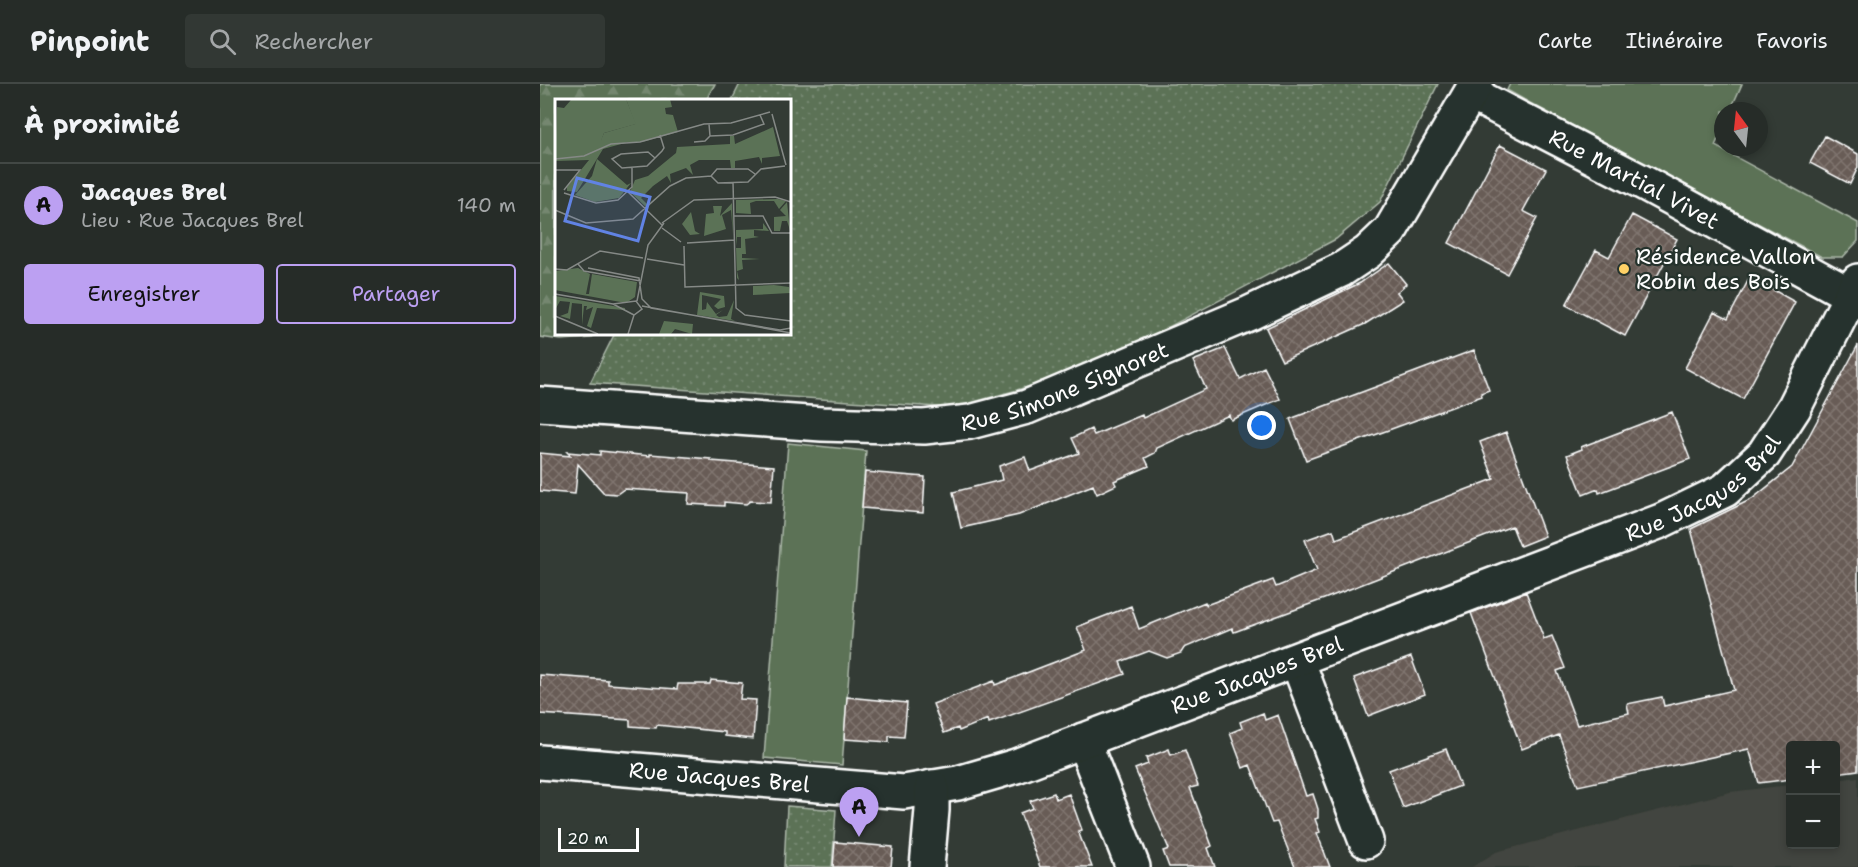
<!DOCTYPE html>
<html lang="fr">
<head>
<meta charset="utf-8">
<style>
	body { margin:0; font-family:"Shantell Sans",sans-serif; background:#323834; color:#f1f3f6 }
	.controls { position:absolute; right:18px; bottom:18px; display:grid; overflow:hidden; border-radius:6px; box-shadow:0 3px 9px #0003 }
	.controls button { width:54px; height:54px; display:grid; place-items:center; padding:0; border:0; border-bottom:2px solid #424845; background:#262c28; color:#f1f3f6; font:30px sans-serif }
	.compass { position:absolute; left:1174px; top:18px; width:54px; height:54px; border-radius:50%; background:#262c28; box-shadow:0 3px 9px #0003; rotate:345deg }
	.scale { position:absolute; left:18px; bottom:15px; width:81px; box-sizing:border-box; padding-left:6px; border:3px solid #fff; border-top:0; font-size:16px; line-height:21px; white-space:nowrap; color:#fff; -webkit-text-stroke:4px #26332d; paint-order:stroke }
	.you { position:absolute; left:722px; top:342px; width:21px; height:21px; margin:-15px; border:4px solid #fff; border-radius:50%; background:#1a73e8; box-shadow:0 0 0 9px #1a73e833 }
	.badge { display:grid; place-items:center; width:39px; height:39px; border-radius:50%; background:#bca0f2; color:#111; font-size:20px; font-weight:700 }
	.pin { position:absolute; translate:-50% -50px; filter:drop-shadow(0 2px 3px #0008) }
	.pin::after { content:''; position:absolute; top:32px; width:21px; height:18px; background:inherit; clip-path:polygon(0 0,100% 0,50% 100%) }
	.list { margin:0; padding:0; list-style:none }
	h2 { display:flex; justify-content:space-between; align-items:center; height:78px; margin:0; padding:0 24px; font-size:26px }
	h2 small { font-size:20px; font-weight:400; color:#a4a7a8 }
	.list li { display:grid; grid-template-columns:39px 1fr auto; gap:18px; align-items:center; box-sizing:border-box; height:84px; padding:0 24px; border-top:2px solid #424845 }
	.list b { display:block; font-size:22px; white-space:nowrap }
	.list p { margin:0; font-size:20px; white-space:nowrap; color:#a4a7a8 }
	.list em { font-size:20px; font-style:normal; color:#a4a7a8 }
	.actions { display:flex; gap:12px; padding:18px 24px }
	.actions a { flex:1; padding:14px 0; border:2px solid #bca0f2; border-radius:6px; text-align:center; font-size:21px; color:#bca0f2 }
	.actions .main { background:#bca0f2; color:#111 }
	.icon { flex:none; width:33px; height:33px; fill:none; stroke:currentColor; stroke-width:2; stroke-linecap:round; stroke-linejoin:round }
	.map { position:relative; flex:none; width:1318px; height:783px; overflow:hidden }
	header { display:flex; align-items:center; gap:36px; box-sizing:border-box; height:84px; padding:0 30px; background:#262c28; border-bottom:2px solid #424845 }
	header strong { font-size:28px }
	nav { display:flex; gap:33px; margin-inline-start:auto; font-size:21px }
	.search { width:420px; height:54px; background:#323834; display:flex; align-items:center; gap:15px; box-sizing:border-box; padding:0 21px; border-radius:6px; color:#a4a7a8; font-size:22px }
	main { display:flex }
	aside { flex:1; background:#262c28 }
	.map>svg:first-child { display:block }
	.built { fill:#43453f }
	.grass { fill:url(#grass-dots); stroke:#adb8aa; stroke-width:1.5 }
	.forest { fill:url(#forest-firs); stroke:#adb8aa; stroke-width:1.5 }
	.green { fill:#5b7256; stroke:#adb8aa; stroke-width:1.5 }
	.building { fill:url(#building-cross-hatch); stroke:#fff; stroke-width:1.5 }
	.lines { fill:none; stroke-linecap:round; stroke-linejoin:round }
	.minor-casing { stroke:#fff; stroke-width:38 }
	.minor { stroke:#26332d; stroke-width:33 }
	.poi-dot { fill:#ffd166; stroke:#26332d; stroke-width:2 }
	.labels { text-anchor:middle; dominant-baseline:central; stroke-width:4.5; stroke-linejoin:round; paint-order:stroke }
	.street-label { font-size:22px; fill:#fff; stroke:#26332d }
	.poi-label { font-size:22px; fill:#fff; stroke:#26332d; text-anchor:start }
	.inset-road { fill:none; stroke:#858986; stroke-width:1.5 }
	.view { fill:#6183e4; fill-opacity:0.15; stroke:#6183e4; stroke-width:3 }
	.inset-edge { fill:none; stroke:#fff; stroke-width:3 }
</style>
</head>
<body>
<header>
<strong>Pinpoint</strong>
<div class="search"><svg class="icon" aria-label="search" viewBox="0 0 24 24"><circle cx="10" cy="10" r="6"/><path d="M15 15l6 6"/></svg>Rechercher</div>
<nav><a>Carte</a><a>Itinéraire</a><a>Favoris</a></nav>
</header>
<main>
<aside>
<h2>À proximité<small></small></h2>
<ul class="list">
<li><span class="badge">A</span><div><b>Jacques Brel</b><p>Lieu · Rue Jacques Brel</p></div><em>140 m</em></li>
</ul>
<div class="actions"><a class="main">Enregistrer</a><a>Partager</a></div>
</aside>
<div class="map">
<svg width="1318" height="783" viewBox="0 0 1318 783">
	<defs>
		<pattern id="grass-dots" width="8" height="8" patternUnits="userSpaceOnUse" patternTransform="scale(1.5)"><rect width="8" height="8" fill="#5b7256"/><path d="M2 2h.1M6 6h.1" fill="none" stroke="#74876f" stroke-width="1.8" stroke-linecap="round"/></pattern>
		<pattern id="forest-firs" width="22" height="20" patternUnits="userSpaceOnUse" patternTransform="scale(1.5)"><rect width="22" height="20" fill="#5b7256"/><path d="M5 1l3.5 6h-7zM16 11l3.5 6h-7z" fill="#74876f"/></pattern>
		<pattern id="building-cross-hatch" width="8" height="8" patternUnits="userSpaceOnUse" patternTransform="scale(1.5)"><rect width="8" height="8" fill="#685c56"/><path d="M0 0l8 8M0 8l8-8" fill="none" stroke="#7f746f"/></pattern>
	</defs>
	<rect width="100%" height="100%" fill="#333b35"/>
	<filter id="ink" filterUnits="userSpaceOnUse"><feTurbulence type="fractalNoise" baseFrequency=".0167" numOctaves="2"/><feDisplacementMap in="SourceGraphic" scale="12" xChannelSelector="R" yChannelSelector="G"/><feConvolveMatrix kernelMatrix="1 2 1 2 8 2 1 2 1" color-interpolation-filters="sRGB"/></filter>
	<g filter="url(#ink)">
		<path class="built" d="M1318,693V783H932L956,768L1190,708L1250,701V760H1296V696Z"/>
		<path class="grass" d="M200,0H898L840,118L796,155L545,287L412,324L50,299L75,249H249V16H192Z
			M247,722L296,726L292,783H244Z"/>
		<path class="forest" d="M0,0H175L166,16H16V249H56L51,254L21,256L0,253Z"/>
		<path class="green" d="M970,0H1202L1190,27H1183V43L1175,62L1318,139V157L1303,173H1282L990,19L967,6Z
			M248,359L326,367L302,681L224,674Z"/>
		<path class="building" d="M1285,52L1318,70V83L1310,100L1270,79Z
			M960,61L1006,85L983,127L997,134L967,190L909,159Z
			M1092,131L1137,155L1085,252L1026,221L1056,166L1069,173Z
			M849,179L866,200L857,208L863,216L825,240L742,277L726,244L820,199Z
			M1210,193L1255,218L1203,315L1145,284L1174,228L1188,235Z
			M1318,261V686L1296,689V662H1251V695L1219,699L1209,665L1038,702L1019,651L982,665L931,529L986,508L1004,555L1012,552L1025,584L1017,587L1037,641L1089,629L1087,620L1122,613L1124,622L1194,606L1151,445L1212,415L1252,383Z
			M685,264L700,295L724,283L740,315L691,336L689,331L617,364L615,369L605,374L609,382L574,397L576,401L557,410L553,401L479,431L421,444L413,408L462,396L459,382L485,373L490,387L539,369L532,354L551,345L554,351L602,331L603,334L666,305L653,277Z
			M934,266L949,306L941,309L942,312L766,376L750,335Z
			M1132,328L1150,375L1059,409L1058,405L1043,411L1027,371L1042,365L1041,363Z
			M966,348L1005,452L980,462L972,442L784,515L694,548L692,544L644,564L641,569L627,574L609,567L580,578L585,590L449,639L448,635L419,647L418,644L404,649L393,620L454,597L455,601L546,566L537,543L591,522L599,545L665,518L666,521L733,496L736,503L777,486L765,456L793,446L796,455L954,395L940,358Z
			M60,367L110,372V370L171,375V377L234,382L231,418L210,417L206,420L184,418V422L148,420L149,409L84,405L77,410L64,409L38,380L35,410L0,407V369L31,372L27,368L60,371Z
			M325,388L385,393L383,429L322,424Z
			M871,573L885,610L828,632L814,594Z
			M0,591L68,596V600L137,605L138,600H170L171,596L202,599L200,615L216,616L213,655L185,652V648L117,641L116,644L90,642V636L0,630Z
			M307,613L367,619L364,653L349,652V658L304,655Z
			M723,629L725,636L738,631L766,712L773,710L778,725V734L775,735L780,748L777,749L790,783H755L737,738L732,739L710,681L703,684L690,649L702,644L700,638Z
			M629,665L631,671L645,666L658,702L650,704L672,762L668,764L675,783H629L623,767L629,765L595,685L608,680L606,674Z
			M906,665L920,702L863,724L849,686Z
			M514,709L516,715L529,710L542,746L538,747L552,783H500L480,729L493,724L490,717Z
			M295,758L353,763L351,783H293Z"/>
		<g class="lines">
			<defs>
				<g id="minor">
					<path id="s1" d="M932,10L1106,100L1318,215"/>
					<path id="s2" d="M0,320L282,340L384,343L430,338L487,323L710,229L801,186L828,168L850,147L936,0"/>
					<path d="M757,576L826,757"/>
					<path d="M543,656L593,783"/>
					<path id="s3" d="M0,678L364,708L418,699L476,682L1121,437L1185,406L1224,370L1254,324L1318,197"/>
					<path d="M387,783L392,726V703"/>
				</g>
			</defs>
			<use href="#minor" class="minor-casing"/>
			<use href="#minor" class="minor"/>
		</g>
	</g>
	<circle class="poi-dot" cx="1084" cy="185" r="6"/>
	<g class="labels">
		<g class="street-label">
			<text stroke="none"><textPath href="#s1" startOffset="183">Rue Martial Vivet</textPath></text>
			<text stroke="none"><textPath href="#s2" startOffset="532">Rue Simone Signoret</textPath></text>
			<text stroke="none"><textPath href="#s3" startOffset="1224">Rue Jacques Brel</textPath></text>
			<text stroke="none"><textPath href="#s3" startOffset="738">Rue Jacques Brel</textPath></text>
			<text stroke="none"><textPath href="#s3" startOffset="180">Rue Jacques Brel</textPath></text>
		</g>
		<g class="poi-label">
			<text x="1096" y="172">Résidence Vallon<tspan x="1096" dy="25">Robin des Bois</tspan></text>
		</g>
	</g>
	<g transform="translate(15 15)">
		<rect width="236" height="236" fill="#333b35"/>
		<path d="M71,0H115L117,8L110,9L111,15L118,16L123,33L87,43H45L49,34L80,25ZM42,60L72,86L76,84L64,99L40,103L20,96L37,77ZM223,100L231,102L224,110L219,102H201L195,104L196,115L181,114V101ZM232,103L235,131L232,122H227L225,132H219V118L231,117L225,111ZM177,104L178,136L176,111L167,116L171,130L149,137L151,115L159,114L158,107H167L165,117ZM136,113L140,132L145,135L135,136L127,125ZM208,124L214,132L199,131V137L204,138L190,140L191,155H187V159L205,160L187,161L188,170L182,172L184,181L182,179L181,149H186V138H182L181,147V131L208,130ZM23,169L35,175L31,195H34L37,175L82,183L80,198L71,204L0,191V172ZM219,186L234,188L235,194L198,196V187ZM0,197L70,209V211L42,209L36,229L32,227L38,208L31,211L32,207H29L27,226V205L17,204L15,220L5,217L13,214L15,203L5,202L0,211ZM109,222L138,225L137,235L120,230L116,235H104Z" fill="#5b7256"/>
		<path d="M71,0L81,25L49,34L46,42H77L48,50L22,93L12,92V88L34,61L0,62L2,8L9,9L16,1ZM145,193L169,197L170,208L163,210L159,207L166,200L147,196V211L151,210L152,203L161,215L168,211L161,216L164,218L172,217L179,201L176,220L180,222L142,216Z" fill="#5b7256"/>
		<path d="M218,28L225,57L207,59V65L204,58L180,62V69H176L175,61H144L135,66L138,76L131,69L115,75L116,84L112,77L98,87L86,99L94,107L91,108L75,93L80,81L93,77L121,54L122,48L175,45V37H179L180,45Z" fill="#5b7256"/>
		<path class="inset-road" d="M217,15L231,66M154,25L155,37L178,36L209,25L205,16M139,43L150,42L155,37M100,59L93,53L66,55L57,60L67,69L92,67L107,52L109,49L105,36M0,60L29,57L56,45L85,43L149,25L176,24L215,13M0,71H25L9,91M156,77L162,70H193L200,75M178,83L181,209L190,216L236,222M73,93L107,126M9,94L41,104L63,101L77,88V69M0,111L31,124L78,120L115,87L131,79L156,77L163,84L193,83L206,70L230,67M179,117H208L217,134H236M107,124L139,101L220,98L236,103M107,129L126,143M132,144L180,141M129,147L130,188L236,184M92,160L129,166M23,165L29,172L86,182M33,169L84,179L87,200L96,209L225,231L236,229M0,170L12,171L45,152L88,159M0,195L58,205L79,216L87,210L81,202L58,205M82,202L93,146L109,124M87,207L236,234M0,217L43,235M73,235L79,216"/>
		<path class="view" d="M22,79L95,98L83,142L10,122Z"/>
		<rect width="236" height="236" class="inset-edge"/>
	</g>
</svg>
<div class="controls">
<button>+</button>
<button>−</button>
</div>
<svg class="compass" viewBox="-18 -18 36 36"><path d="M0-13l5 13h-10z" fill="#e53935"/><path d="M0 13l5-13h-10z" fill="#a4a7a8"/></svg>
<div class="scale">20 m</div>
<div class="you"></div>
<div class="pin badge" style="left:319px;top:753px">A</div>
</div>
</main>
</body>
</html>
